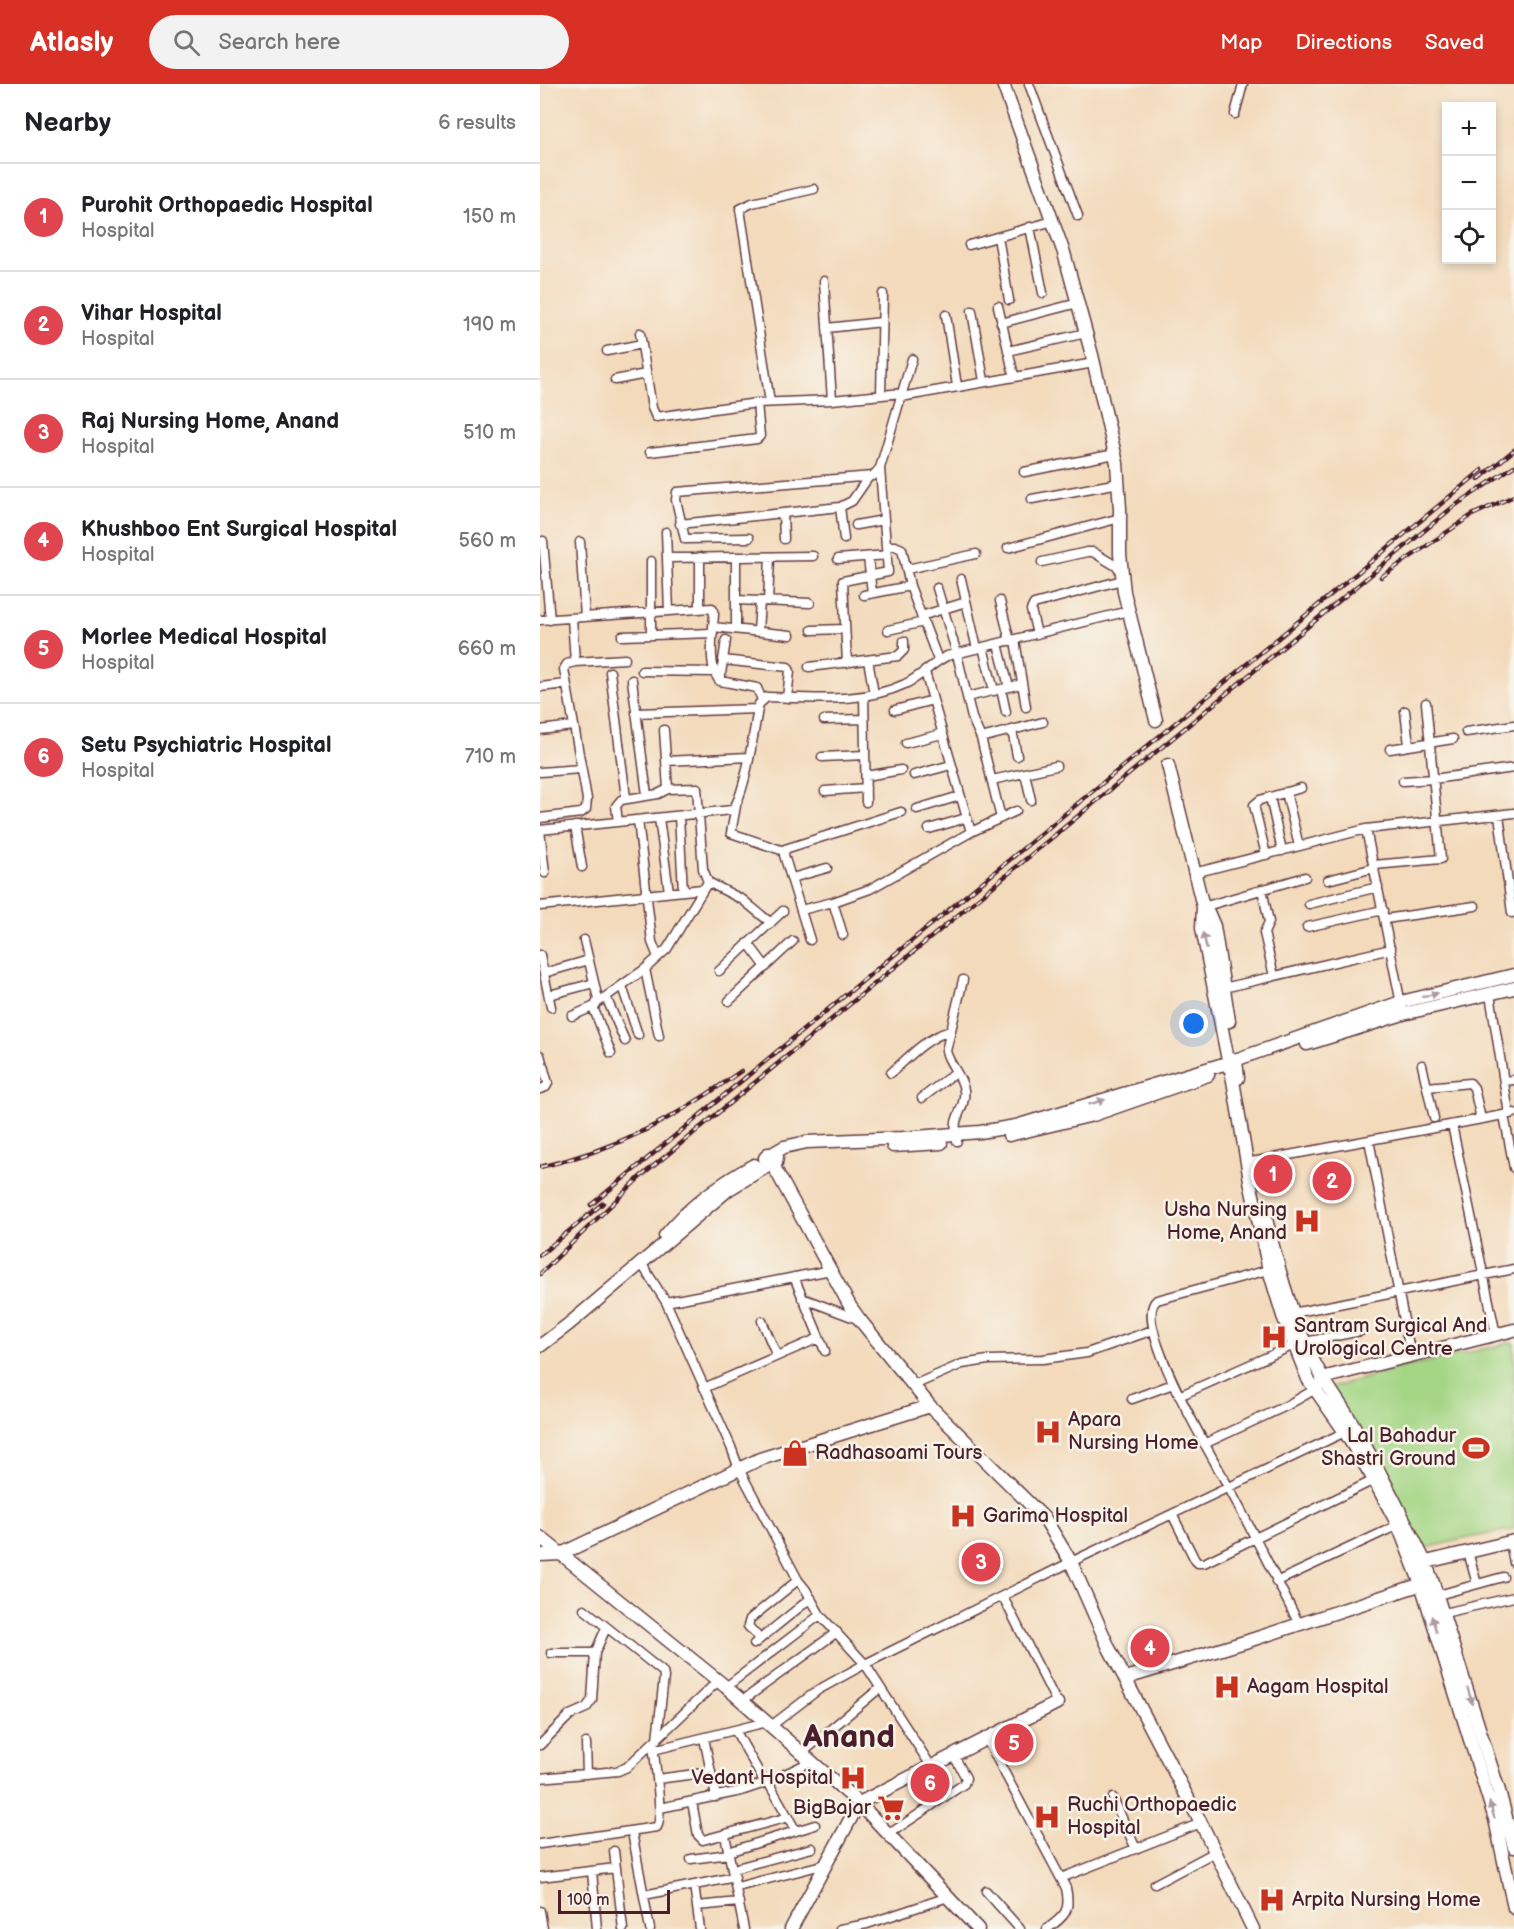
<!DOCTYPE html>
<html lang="en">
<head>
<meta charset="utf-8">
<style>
	body { margin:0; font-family:"Balsamiq Sans",sans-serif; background:#f2f2f2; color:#202124 }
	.controls { position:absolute; right:18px; top:18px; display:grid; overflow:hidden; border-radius:0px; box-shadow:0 3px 9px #0003 }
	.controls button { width:54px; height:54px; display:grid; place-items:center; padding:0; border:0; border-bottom:2px solid #e0e0e0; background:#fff; color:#202124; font:30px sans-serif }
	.scale { position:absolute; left:18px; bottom:15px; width:112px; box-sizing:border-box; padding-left:6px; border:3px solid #4a1f2b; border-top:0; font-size:16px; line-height:21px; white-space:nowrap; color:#4a1f2b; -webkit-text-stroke:4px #f7f3e8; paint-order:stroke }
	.you { position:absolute; left:654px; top:940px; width:21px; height:21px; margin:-15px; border:4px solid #fff; border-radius:50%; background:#1a73e8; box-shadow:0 0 0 9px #1a73e833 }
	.badge { display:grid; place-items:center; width:39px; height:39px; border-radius:50%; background:#d93025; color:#fff; font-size:20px; font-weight:700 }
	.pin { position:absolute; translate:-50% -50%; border:3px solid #fff; box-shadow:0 2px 6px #0006 }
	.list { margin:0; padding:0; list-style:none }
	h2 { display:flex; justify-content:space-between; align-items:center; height:78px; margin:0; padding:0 24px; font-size:26px }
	h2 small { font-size:20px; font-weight:400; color:#757577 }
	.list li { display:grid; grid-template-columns:39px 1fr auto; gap:18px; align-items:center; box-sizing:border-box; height:108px; padding:0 24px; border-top:2px solid #e0e0e0 }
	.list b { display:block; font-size:22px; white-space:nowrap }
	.list p { margin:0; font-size:20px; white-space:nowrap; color:#757577 }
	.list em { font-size:20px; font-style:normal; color:#757577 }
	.icon { flex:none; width:33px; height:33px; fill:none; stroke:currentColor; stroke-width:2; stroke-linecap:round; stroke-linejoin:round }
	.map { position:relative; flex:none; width:974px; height:1845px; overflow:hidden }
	header { display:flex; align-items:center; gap:36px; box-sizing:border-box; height:84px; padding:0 30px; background:#d93025; color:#fff }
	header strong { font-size:28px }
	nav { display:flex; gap:33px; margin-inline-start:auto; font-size:21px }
	.search { width:420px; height:54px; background:#f2f2f2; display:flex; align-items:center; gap:15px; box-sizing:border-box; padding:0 21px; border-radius:33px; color:#757577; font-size:22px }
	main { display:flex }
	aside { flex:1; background:#fff }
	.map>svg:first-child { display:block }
	.green { fill:#a4d685; stroke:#777a58; stroke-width:1.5 }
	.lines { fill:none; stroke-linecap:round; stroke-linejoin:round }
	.street-casing { stroke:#633b41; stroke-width:11 }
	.secondary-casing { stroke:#633b41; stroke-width:15 }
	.street { stroke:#fff; stroke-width:8 }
	.secondary { stroke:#fff; stroke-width:12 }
	.rail-casing { stroke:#4a1f2b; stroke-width:4.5 }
	.rail { stroke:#f7f3e8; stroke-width:2; stroke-dasharray:7; stroke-linecap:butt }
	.oneway { fill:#ae9aa0 }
	.labels { text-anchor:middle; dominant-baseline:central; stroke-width:5; stroke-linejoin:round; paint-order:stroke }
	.poi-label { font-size:20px; fill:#4a1f2b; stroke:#f7f3e8; text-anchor:start }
	.town-label { font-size:32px; font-weight:bold; fill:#4a1f2b; stroke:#f7f3e8 }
</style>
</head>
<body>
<header>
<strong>Atlasly</strong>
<div class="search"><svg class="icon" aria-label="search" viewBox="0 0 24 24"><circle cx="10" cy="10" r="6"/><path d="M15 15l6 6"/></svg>Search here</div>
<nav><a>Map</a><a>Directions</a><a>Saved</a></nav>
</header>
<main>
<aside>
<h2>Nearby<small>6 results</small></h2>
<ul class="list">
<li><span class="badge" style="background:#e0444e">1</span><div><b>Purohit Orthopaedic Hospital</b><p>Hospital</p></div><em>150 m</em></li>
<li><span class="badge" style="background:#e0444e">2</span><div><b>Vihar Hospital</b><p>Hospital</p></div><em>190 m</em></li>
<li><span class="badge" style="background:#e0444e">3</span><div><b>Raj Nursing Home, Anand</b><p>Hospital</p></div><em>510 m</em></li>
<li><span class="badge" style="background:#e0444e">4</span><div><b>Khushboo Ent Surgical Hospital</b><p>Hospital</p></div><em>560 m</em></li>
<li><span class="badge" style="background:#e0444e">5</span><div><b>Morlee Medical Hospital</b><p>Hospital</p></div><em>660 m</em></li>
<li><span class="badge" style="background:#e0444e">6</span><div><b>Setu Psychiatric Hospital</b><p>Hospital</p></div><em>710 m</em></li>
</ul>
</aside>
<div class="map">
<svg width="974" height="1845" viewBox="0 0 974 1845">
	<rect width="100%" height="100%" fill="#f7f3e8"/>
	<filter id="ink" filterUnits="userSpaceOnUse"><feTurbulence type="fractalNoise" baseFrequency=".0167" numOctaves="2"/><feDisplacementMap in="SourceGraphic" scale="12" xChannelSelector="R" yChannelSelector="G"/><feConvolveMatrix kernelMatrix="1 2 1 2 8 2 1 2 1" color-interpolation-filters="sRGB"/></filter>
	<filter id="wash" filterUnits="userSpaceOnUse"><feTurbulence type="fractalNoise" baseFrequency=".008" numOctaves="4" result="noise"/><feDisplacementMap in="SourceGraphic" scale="24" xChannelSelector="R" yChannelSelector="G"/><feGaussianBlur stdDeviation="1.35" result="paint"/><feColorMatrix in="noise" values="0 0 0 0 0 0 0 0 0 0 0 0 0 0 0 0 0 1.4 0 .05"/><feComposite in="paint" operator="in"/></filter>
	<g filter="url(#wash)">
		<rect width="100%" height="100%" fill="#f3dabb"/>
		<path class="green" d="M974,1258V1445L923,1455L879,1466L787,1305L856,1285Z"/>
	</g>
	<g filter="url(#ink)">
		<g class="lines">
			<defs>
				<path id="street" d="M489,0L538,132
					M695,30L703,0
					M490,143L503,209
					M458,153L469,216
					M429,161L513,137
					M284,197L292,316
					M458,222L474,292
					M432,227L444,297
					M406,231L417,302
					M461,239L538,219
					M287,244L342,238
					M100,249L112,324L116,333L217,319L292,316L362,309
					M67,267L102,260
					M468,267L546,249
					M75,296L106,290
					M341,311L343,210
					M361,313L554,279
					M230,318L200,125L212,119L274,105
					M110,368L217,355L220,352L217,319
					M484,388L575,370
					M492,415L579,399
					M300,423L304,455
					M243,429L244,455
					M140,440L300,423L312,417L328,394
					M316,441L344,436
					M126,448L129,527
					M209,454L145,455L136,416L137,408L333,392L340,384L372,275
					M3,457L10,536
					M40,458L45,533
					M346,462H355L362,465L370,502L398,576
					M468,464L580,434
					M160,473V524
					M196,473V545
					M328,473L332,509
					M127,474L273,472
					M298,475L347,471
					M502,478L547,468H553L581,485
					M367,485L436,470
					M421,495L437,565
					M397,504L417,570L432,634L441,654L461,734
					M324,511L370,502
					M196,516L270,519
					M228,517L230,473
					M460,517L470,557
					M381,532L426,518
					M32,534L35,578
					M0,536L172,524L174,530C173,547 167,585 180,597L217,604L222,616
					M173,543L250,551
					M272,546L305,545
					M348,546L384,538
					M218,547L220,517
					M497,550L491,526L494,520L582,496
					M111,551V477
					M82,552L173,549
					M475,556L486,623
					M458,560L469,603
					M443,563L454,607
					M183,576L248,583L250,587L247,614
					M328,576L334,610
					M307,579L303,497L348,488L340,384
					M269,583L358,572L364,566V557
					M102,587L173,588
					M70,588L86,714
					M385,588L431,748
					M92,596L107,711
					M180,597L186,556
					M0,603L26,600
					M461,605L466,628
					M324,612L326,718
					M427,613L482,600
					M355,626L393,616
					M865,627L869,661
					M96,629L218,625
					M284,636L324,635
					M0,646L33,642
					M124,646L128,705
					M472,646L477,672
					M926,648L974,641
					M441,654L503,638
					M366,659L402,650
					M850,665L913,655
					M282,673L325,671
					M126,677L209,673
					M0,688L41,685
					M485,689L491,716
					M374,691L411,681
					M326,692L361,686
					M452,696L516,682
					M863,697L893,695L974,684
					M285,707L326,704
					M746,708L759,762
					M730,713L742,767
					M196,722L191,749L244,767
					M377,725L420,712
					M959,731L972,829
					M139,732L143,807
					M0,734L41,729L46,725L47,715L24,585L27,580L35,578L85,575
					M119,734L129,808
					M98,736L112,858L118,873
					M78,738L76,722L81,716L118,710L128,705L157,704L163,785L168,798L203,816L231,839
					M35,742L42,783
					M389,745L426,734
					M826,745L863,930
					M0,746L192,726C206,711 214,643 219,620L227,613C272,614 323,620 365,600C381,593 392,579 407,572L589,527
					M0,746L5,789
					M726,771L714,721L720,716L761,704
					M834,781L901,775L886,619
					M654,789L826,745L974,729
					M252,794L287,784
					M788,796L834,784
					M722,805L729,838L724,849L734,892
					M293,818L303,851
					M769,820L838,803
					M0,822L163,805
					M663,823L765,793
					M261,826L293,818L330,805L431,748L476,727
					M845,835L935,822
					M767,843L843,826
					M270,856L244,771L245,765L361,728
					M208,859L226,883
					M0,871L11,923
					M105,885L119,952
					M179,887L243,827
					M4,889L49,876
					M82,902L98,951
					M679,905L851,865
					M950,910L969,1030
					M9,911L54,899
					M66,913L85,957
					M189,917L253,857
					M57,919L105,885L127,865L168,798
					M53,923L71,969
					M32,932L55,922L58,915L44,856
					M0,971L8,999L6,1003L0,1005
					M882,981L894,1034
					M351,989C370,972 386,954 410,947
					M964,997L974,996
					M887,1003L930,999L934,1004L941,1035
					M382,1014L416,988
					M964,1031L974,1084
					M912,1041L956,1251
					M829,1056L871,1272
					M417,1057C416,1051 415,1044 416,1038C419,1027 426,1018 424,1006C422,991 409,981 406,967L423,896
					M706,1079L974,1029
					M101,1179L126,1218L191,1363L199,1385L258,1496L266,1506L280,1531L325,1580L391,1682
					M732,1185L617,1216C589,1237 677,1380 690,1406C714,1450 736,1495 759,1540
					M254,1193L285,1267
					M262,1214L320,1236
					M126,1218L291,1186
					M753,1229L974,1185
					M222,1237L237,1272
					M765,1258L821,1247
					M374,1301L422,1280L448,1276L503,1275L547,1269L613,1246
					M164,1304L279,1254
					M639,1312L754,1261
					M592,1315L633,1300
					M664,1360L746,1322L779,1303
					M632,1430L655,1476L658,1479H664L834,1396
					M970,1458L974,1479
					M928,1468L937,1500
					M736,1498L858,1441
					M898,1511L963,1493
					M463,1513L517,1619
					M44,1525L123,1588L124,1593L117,1655
					M904,1529L974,1513
					M220,1555L208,1542L210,1535L258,1496
					M214,1560L271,1514
					M11,1569H55
					M186,1603L280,1531
					M202,1617L297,1548
					M231,1642L278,1606L325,1580L531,1478L805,1348
					M195,1646L225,1699
					M164,1654L176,1713
					M446,1654L526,1804C531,1827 525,1832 507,1845
					M46,1659L47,1690
					M0,1661L30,1631L46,1624L52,1616L55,1569L66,1544
					M113,1666L227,1638
					M261,1670L340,1604
					M0,1694L78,1687L87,1683L178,1597
					M117,1695L171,1688
					M228,1698L256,1747
					M573,1714L596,1765
					M152,1718L158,1751L163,1756L249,1733
					M120,1724L201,1707L228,1698L270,1678
					M92,1748L110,1845
					M349,1750L424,1700L426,1694L413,1670
					M185,1751L204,1845
					M0,1760L117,1743C124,1733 114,1675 113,1659
					M74,1767L83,1845
					M188,1768L275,1741
					M151,1775L189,1770
					M193,1785L272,1764
					M52,1787L57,1845
					M0,1793L76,1784
					M521,1794L661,1739
					M615,1800L675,1768
					M154,1801L160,1845
					M197,1803L286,1780
					M446,1807L480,1845
					M104,1811L195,1793
					M157,1822L199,1818
					M0,1827L3,1845
					M300,1845L327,1840L408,1813"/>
				<path id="secondary" d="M463,0L524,169L552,271L577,379L580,425V470L584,508L616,636
					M628,681L663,823L662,844L688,976
					M663,823L668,828L674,842L689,937
					M767,960L863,930L974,904
					M695,976L861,918L974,891
					M696,983L689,984L687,981L688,976L693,975L696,977L698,994
					M691,985L711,1102L729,1186L743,1232L768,1295L805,1348L834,1396L858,1441L881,1500L955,1735L974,1824
					M469,1051L553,1031L668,991
					M353,1062L401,1059
					M232,1070L244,1063L267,1058L363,1054L440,1048L476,1042L687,979
					M233,1081L236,1079L237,1073L232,1070H228L225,1074L226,1079L233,1081L310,1222L320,1236L390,1322L505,1435L531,1478L569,1564L661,1739L713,1845
					M725,1131C737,1179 749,1226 770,1270C782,1297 801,1319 815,1344C840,1388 863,1433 885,1478L892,1496L959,1707L974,1763
					M125,1152C149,1122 181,1099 214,1081
					M0,1262L29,1240L189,1105L229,1081
					M782,1294L974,1246
					M0,1453L186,1603L319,1719L438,1845
					M0,1471L21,1470L220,1375L390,1322
					M878,1480L974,1457
					M586,1594L708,1557L888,1498
					M251,1845L319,1719L517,1619"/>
			</defs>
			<use href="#street" class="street-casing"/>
			<use href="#secondary" class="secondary-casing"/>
			<use href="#street" class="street"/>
			<use href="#secondary" class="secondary"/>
			<defs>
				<path id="rail" d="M939,395L974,366
					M841,493L932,431L974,412
					M0,1083C79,1065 135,1034 201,987
					M51,1121L942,386
					M0,1171L63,1119
					M0,1190L99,1094L913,423L974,382"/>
			</defs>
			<use href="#rail" class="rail-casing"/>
			<use href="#rail" class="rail"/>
		</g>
		<defs><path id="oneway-solid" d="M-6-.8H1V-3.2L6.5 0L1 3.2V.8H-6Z" transform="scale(1.5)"/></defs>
		<g class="oneway">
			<use href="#oneway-solid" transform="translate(665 857) rotate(-102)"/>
			<use href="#oneway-solid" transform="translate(890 911) rotate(-13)"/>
			<use href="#oneway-solid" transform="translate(557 1018) rotate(-17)"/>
			<use href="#oneway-solid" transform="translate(894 1540) rotate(-107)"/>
			<use href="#oneway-solid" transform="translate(930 1612) rotate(73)"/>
			<use href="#oneway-solid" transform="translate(952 1726) rotate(-107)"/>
		</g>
	</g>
	<defs>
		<symbol id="hospital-bare" viewBox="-9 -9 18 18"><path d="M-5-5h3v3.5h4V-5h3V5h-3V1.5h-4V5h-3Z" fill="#c8321e" stroke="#f7f3e8" stroke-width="2.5" paint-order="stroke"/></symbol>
		<symbol id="stadium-bare" viewBox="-9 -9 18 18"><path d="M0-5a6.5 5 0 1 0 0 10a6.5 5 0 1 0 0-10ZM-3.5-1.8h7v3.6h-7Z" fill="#c8321e" stroke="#f7f3e8" stroke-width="2.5" paint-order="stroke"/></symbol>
		<symbol id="shop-bare" viewBox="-9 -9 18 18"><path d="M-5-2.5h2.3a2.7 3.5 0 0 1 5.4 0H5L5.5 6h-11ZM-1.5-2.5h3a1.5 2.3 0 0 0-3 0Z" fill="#c8321e" stroke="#f7f3e8" stroke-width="2.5" paint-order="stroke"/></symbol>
		<symbol id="supermarket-bare" viewBox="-9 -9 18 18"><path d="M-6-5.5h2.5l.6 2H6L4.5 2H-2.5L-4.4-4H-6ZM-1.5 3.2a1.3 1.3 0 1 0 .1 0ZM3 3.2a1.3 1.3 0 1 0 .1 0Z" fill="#c8321e" stroke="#f7f3e8" stroke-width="2.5" paint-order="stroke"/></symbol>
	</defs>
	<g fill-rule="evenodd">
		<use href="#hospital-bare" x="748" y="1118" width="38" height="38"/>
		<use href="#hospital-bare" x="715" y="1234" width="38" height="38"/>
		<use href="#hospital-bare" x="489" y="1329" width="38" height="38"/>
		<use href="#stadium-bare" x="917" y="1345" width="38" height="38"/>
		<use href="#shop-bare" x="236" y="1350" width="38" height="38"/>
		<use href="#hospital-bare" x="404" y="1413" width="38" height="38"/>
		<use href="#hospital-bare" x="668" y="1584" width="38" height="38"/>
		<use href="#hospital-bare" x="294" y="1675" width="38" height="38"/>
		<use href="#supermarket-bare" x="332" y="1705" width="38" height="38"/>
		<use href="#hospital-bare" x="488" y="1714" width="38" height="38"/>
		<use href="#hospital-bare" x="713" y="1797" width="38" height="38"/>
	</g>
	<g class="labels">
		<g class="poi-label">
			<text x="747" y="1126" text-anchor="end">Usha Nursing<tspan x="747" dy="23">Home, Anand</tspan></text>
			<text x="754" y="1242">Santram Surgical And<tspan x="754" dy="23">Urological Centre</tspan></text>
			<text x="528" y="1336">Apara<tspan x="528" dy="23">Nursing Home</tspan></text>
			<text x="916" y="1352" text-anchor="end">Lal Bahadur<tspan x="916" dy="23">Shastri Ground</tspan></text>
			<text x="275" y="1369">Radhasoami Tours</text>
			<text x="443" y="1432">Garima Hospital</text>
			<text x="707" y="1603">Aagam Hospital</text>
			<text x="293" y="1694" text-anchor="end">Vedant Hospital</text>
			<text x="527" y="1721">Ruchi Orthopaedic<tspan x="527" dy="23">Hospital</tspan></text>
			<text x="331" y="1724" text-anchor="end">BigBajar</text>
			<text x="752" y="1816">Arpita Nursing Home</text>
		</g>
		<g class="town-label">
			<text x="309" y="1653">Anand</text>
		</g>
	</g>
</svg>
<div class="controls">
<button>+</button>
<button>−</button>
<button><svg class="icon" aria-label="locate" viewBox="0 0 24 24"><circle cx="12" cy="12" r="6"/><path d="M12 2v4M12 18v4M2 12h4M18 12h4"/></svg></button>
</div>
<div class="scale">100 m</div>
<div class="you"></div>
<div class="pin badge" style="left:733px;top:1090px;background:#e0444e">1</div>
<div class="pin badge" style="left:792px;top:1097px;background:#e0444e">2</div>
<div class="pin badge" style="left:441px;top:1478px;background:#e0444e">3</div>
<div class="pin badge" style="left:610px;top:1564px;background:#e0444e">4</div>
<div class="pin badge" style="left:474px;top:1659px;background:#e0444e">5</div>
<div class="pin badge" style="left:390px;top:1699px;background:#e0444e">6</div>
</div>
</main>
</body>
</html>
